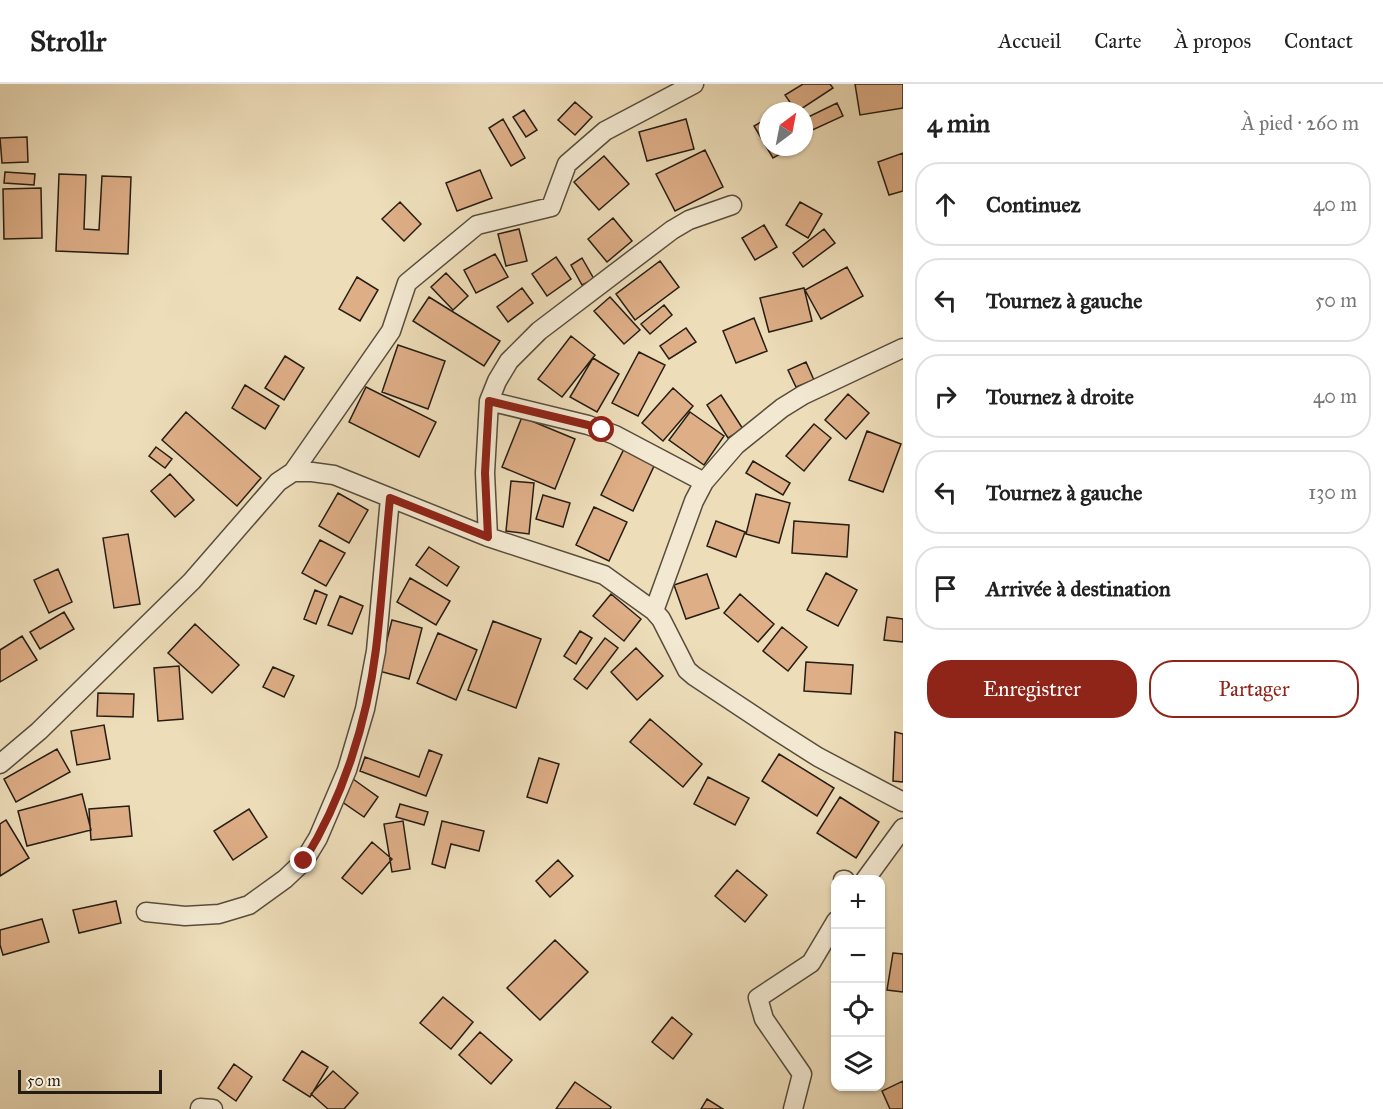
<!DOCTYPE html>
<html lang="fr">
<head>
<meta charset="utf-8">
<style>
	body { margin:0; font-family:"IM FELL Great Primer",serif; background:#f2f2f2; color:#222 }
	.controls { position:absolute; right:18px; bottom:18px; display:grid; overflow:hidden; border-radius:12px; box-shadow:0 2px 4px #0004 }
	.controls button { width:54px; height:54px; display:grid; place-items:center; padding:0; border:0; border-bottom:2px solid #e0e0e0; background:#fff; color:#222; font:30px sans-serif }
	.compass { position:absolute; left:759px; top:18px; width:54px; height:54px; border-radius:50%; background:#fff; box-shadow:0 2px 4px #0004; rotate:32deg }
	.scale { position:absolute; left:18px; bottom:15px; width:144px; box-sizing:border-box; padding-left:6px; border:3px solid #261d14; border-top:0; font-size:16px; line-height:21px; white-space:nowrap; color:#261d14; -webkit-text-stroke:4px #f3e9d2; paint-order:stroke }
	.stop { position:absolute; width:18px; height:18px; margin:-14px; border:4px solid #8f2418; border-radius:50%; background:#fff }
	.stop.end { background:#8f2418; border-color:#fff; box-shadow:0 2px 6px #0008 }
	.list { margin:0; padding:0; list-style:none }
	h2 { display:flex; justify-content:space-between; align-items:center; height:78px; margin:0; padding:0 24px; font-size:26px }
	h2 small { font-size:20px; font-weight:400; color:#767676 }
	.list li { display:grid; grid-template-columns:39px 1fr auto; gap:18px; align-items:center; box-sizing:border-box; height:84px; margin:0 12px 12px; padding:0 12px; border:2px solid #e0e0e0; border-radius:24px }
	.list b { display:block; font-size:22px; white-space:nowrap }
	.list em { font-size:20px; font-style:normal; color:#767676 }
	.actions { display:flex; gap:12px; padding:18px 24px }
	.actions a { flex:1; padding:14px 0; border:2px solid #8f2418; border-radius:24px; text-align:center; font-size:21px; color:#8f2418 }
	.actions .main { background:#8f2418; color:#fff }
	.icon { flex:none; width:33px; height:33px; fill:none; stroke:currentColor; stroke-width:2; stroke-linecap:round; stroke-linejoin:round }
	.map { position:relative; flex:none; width:903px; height:1025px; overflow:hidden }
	header { display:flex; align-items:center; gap:36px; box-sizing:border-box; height:84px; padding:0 30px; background:#fff; border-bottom:2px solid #e0e0e0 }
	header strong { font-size:28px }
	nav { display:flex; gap:33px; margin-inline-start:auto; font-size:21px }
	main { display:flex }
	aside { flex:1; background:#fff }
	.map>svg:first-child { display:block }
	.building { fill:#deae87; stroke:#261d14; stroke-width:1.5 }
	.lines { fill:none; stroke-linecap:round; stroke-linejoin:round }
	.street-casing { stroke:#584d3d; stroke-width:21 }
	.street { stroke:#f3e9d2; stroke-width:18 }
	.route { stroke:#8f2418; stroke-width:8 }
</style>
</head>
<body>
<header>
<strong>Strollr</strong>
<nav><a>Accueil</a><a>Carte</a><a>À propos</a><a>Contact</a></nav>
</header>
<main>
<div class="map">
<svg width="903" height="1025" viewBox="0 0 903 1025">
	<rect width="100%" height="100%" fill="#edddb9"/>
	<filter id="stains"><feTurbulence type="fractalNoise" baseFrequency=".00333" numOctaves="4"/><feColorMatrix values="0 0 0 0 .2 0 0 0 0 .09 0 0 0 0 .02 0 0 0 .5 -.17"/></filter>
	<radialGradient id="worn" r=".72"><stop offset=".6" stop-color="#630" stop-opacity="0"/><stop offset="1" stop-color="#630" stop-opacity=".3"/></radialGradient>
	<path class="building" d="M803,0H830L833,4L798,27H796L785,11Z
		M855,0H903V24L860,31Z
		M575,18L592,33L575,51L558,36Z
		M837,19L843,32L808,48L804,40V35Z
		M524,26L537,46L526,53L513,33Z
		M768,34V63L791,64L773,74L754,42Z
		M503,35L525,74L511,82L489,44Z
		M686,35L694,65L647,77L639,48Z
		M27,53L28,78L2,79L0,54Z
		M705,66L723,103L675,127L656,90Z
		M903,69V107L889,111L878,78Z
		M604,72L629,100L599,126L574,98Z
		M480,86L492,114L457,127L446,99Z
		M5,88L35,90L34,101L4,99Z
		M59,90L86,91L84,145L99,146L102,92L131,93L128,170L56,167Z
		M41,104L42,154L4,155L3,105Z
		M400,118L421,140L404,157L382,135Z
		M800,118L822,130L808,154L786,141Z
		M613,134L632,157L607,178L588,155Z
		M764,141L777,163L755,176L742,154Z
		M519,145L527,177L506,182L498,150Z
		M824,145L835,159L803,183L793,169Z
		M495,170L508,193L476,209L464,186Z
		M556,173L571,195L547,212L532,190Z
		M582,174L594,195L582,201L571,181Z
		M660,177L679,203L635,236L616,210Z
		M847,183L863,212L821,235L805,206Z
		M446,189L468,212L453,226L431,203Z
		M357,193L378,206L360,237L339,225Z
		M522,204L533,219L508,238L497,223Z
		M804,204L812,237L769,248L760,214Z
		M429,213L500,257L484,282L413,237Z
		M610,213L640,246L624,260L594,227Z
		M664,221L672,231L650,250L641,240Z
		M754,234L767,267L736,279L723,247Z
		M686,244L696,258L669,275L660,262Z
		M571,252L595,271L562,313L538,295Z
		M398,261L445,277L428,325L382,308Z
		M639,268L665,281L638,332L612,319Z
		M285,272L304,284L284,316L265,304Z
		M593,274L619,290L597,328L570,313Z
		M806,278L814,296L796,303L788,286Z
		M245,301L279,322L265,345L232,324Z
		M366,303L436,338L419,373L349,338Z
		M673,304L693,322L663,357L642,339Z
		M848,310L869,329L846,355L825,336Z
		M721,311L743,345L728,354L707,321Z
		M186,328L261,394L237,422L162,356Z
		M690,328L724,352L704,381L669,356Z
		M522,333L575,355L555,405L502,383Z
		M814,340L831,354L804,387L786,372Z
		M867,347L901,360L883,408L849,396Z
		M156,363L172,375L165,384L149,372Z
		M624,365L655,380L633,427L601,411Z
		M753,377L790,399L783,411L746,389Z
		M170,390L194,416L175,433L151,407Z
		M511,397L534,399L529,450L506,447Z
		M338,409L368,426L349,459L319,442Z
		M756,410L790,419L779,459L746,450Z
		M543,411L570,419L563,443L536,435Z
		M594,423L627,438L609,477L576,461Z
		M716,437L745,448L736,473L707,462Z
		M794,437L849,441L847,473L792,469Z
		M128,450L140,520L114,524L103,454Z
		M320,456L345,469L326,502L302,489Z
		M429,463L459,483L447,502L416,481Z
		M58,485L72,518L49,529L34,496Z
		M826,489L857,506L838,542L807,526Z
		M707,490L719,524L686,535L674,501Z
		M410,494L450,517L436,541L397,518Z
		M315,506L327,511L316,540L304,535Z
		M611,510L641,535L624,557L593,532Z
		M740,510L774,540L758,558L724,529Z
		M340,512L363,522L352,550L328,541Z
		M64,528L74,545L40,565L30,548Z
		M887,533L903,535V558L884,556Z
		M392,536L422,544L409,595L379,587Z
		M493,537L541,555L516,624L468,606Z
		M195,540L239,581L212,609L168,569Z
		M782,543L807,563L788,587L763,567Z
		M580,547L592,554L576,580L564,572Z
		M438,549L477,566L456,616L417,599Z
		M22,552L37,576L0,598V566Z
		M605,554L618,564L587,605L574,595Z
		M636,564L663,592L637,616L611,588Z
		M806,578L853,581L851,610L804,607Z
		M179,582L183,635L158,637L154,584Z
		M273,583L294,592L284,613L263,603Z
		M98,609L134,610L133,633L97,632Z
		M650,635L702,680L683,703L630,658Z
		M104,641L110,675L77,681L71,647Z
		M895,648L903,650V698L893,697Z
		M57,665L70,688L16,718L4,695Z
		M429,666L442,671L426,712L360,687L365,673L419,693Z
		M779,670L834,704L817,732L762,697Z
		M539,674L559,680L547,719L527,713Z
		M708,693L749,714L735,741L694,720Z
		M353,695L378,713L364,733L338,715Z
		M82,710L91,746L27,762L18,727Z
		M840,713L879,738L856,774L817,749Z
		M400,720L428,728L424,741L396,733Z
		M129,722L132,752L91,756L89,725Z
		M249,725L267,753L233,776L214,747Z
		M6,736L29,774L0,792V740Z
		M403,737L410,785L392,788L384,740Z
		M442,737L484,747L479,767L451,760L445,784L432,780Z
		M372,758L392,775L362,810L342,794Z
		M558,776L573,792L550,813L536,797Z
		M737,786L767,811L745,838L715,812Z
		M116,817L121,839L79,849L73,826Z
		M42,835L49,858L3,871L0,861V846Z
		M555,856L588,888L540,936L507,904Z
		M893,869L903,870V908L887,906Z
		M443,913L473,938L451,965L420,939Z
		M672,933L692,950L673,975L652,958Z
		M480,948L512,976L491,1000L459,971Z
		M302,967L328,983L310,1013L283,996Z
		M234,980L252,993L236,1017L218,1004Z
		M333,987L358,1009L344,1025H328L311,1010Z
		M903,997V1025H890L882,1007Z
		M575,998L611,1023L610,1025H556Z
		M707,1015L723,1025H701Z"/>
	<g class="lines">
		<defs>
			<path id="street" d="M489,317L588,341L615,351L704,398
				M293,388L391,247L407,199L477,141L551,123L567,80L605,47L694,0
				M488,453L485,389L489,317L497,297L509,277L539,247L672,146L689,136L732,121
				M654,527L694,417L704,398L736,361L782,324L803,311L903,264
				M0,680L39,647L192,497L278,398L293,388H312L334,391L488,453L604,491L654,527L661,535L687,586L694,592L774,645L818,673L903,718
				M843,796H845
				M865,796L903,744
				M146,828L185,832L219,830L249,821L285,795L304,777L318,754L347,686L365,625L376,567L390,414
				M200,1024L213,1025
				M793,1025L802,990L764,935L758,914L811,879L836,837"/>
		</defs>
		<use href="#street" class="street-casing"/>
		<use href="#street" class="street"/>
	</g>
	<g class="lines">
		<path class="route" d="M304,777C343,714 367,638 376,565C382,515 385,464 390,414L488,453L485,389L489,317L588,341L602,346"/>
	</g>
	<rect width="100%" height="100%" filter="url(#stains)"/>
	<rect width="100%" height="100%" fill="url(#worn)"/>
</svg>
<div class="controls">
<button>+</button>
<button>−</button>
<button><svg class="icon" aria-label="locate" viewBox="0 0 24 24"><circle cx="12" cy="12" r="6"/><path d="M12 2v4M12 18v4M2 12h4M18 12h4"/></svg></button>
<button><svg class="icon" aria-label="layers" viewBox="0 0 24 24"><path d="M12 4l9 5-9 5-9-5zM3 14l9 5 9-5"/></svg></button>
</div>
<svg class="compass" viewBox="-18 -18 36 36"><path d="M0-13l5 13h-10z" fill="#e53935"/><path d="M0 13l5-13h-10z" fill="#767676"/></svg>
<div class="scale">50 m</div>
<div class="stop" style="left:602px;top:346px"></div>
<div class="stop end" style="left:304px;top:777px"></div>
</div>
<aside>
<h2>4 min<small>À pied · 260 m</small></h2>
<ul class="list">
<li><svg class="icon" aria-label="ahead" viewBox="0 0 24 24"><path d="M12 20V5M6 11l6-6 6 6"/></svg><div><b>Continuez</b></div><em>40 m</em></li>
<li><svg class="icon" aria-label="left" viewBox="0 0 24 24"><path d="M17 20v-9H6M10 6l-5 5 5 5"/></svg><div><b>Tournez à gauche</b></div><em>50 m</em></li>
<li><svg class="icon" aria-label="right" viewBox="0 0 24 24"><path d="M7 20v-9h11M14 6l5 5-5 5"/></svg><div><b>Tournez à droite</b></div><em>40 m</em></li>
<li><svg class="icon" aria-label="left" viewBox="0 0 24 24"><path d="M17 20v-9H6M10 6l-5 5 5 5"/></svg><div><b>Tournez à gauche</b></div><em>130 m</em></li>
<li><svg class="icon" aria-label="arrive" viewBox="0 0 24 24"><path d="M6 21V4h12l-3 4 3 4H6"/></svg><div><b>Arrivée à destination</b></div></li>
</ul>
<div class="actions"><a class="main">Enregistrer</a><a>Partager</a></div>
</aside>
</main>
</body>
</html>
